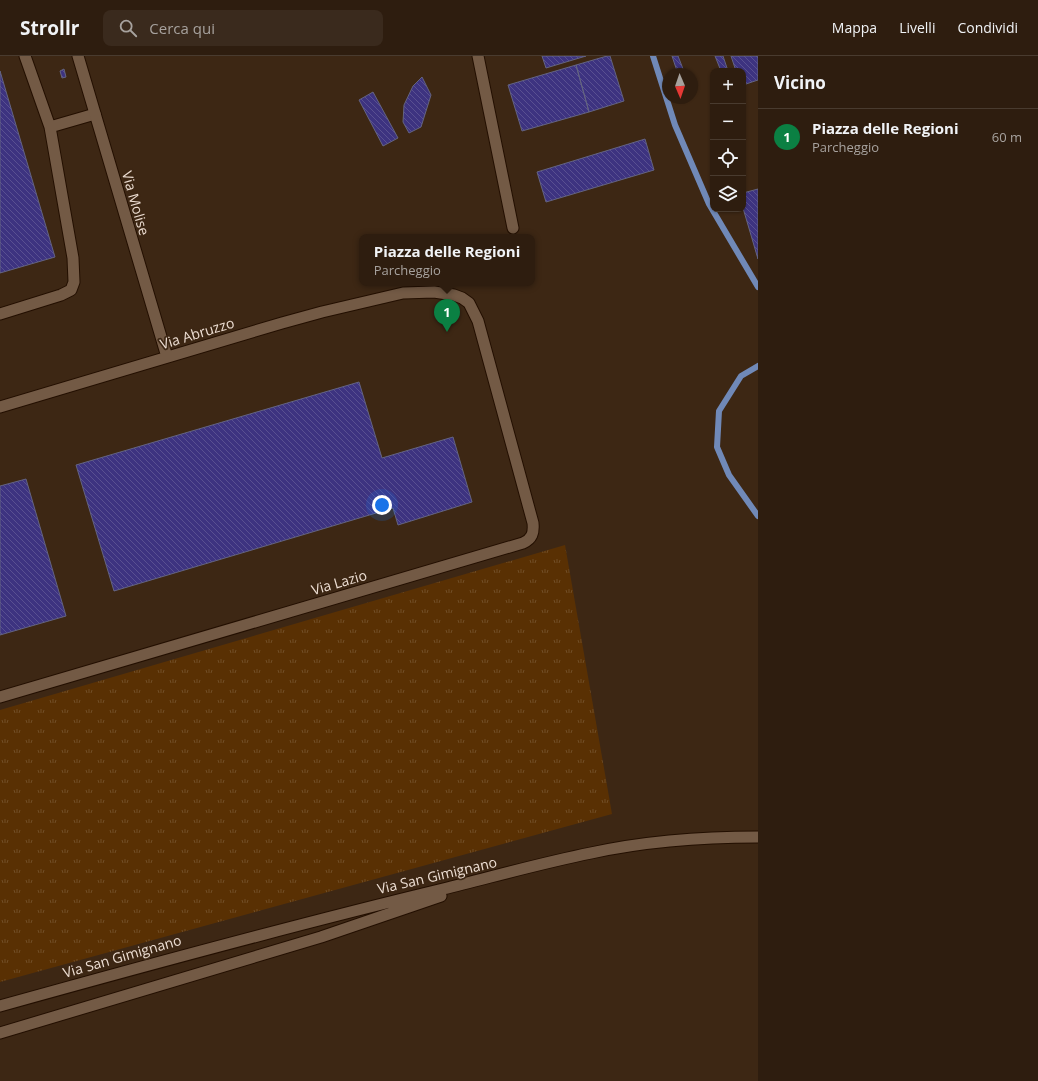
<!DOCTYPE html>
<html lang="it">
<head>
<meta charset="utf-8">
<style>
	body { margin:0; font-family:"Open Sans",sans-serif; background:#3a2a1d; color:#f1f3f6 }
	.controls { position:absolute; right:12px; top:12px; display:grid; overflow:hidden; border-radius:8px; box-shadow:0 1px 3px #0004 }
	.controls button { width:36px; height:36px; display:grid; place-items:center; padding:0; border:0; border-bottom:1px solid #493b2f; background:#2e1d0f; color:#f1f3f6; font:20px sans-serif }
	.compass { position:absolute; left:662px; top:12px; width:36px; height:36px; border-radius:50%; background:#2e1d0f; box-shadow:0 1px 3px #0004; rotate:178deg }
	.you { position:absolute; left:382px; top:449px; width:14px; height:14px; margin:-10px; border:3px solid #fff; border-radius:50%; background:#1a73e8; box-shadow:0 0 0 6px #1a73e833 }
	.badge { display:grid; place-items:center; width:26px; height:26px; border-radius:50%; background:#0b8043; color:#fff; font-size:13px; font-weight:700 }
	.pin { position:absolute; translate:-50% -33px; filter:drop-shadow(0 1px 2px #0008) }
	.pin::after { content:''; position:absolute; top:21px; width:14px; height:12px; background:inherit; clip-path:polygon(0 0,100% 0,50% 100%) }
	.popup { position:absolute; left:359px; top:178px; width:176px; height:52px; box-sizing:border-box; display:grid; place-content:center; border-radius:8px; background:#2e1d0f; filter:drop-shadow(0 1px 3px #0005); font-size:13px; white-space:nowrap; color:#a7a29e }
	.popup b { font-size:15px; color:#f1f3f6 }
	.popup::after { content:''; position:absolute; left:50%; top:100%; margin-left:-8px; border:8px solid transparent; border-top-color:#2e1d0f }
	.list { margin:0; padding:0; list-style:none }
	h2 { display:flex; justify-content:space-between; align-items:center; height:52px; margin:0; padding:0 16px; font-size:17px }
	h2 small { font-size:13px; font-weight:400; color:#a7a29e }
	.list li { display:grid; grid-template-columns:26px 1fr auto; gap:12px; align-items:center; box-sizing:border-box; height:56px; padding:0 16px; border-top:1px solid #493b2f }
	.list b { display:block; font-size:15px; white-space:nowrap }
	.list p { margin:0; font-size:13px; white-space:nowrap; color:#a7a29e }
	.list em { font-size:13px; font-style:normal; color:#a7a29e }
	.icon { flex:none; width:22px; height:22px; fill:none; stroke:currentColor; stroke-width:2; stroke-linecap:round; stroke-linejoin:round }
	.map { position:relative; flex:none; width:758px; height:1025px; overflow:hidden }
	header { display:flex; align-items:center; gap:24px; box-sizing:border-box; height:56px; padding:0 20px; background:#2e1d0f; border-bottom:1px solid #493b2f }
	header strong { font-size:19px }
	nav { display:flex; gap:22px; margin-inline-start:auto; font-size:14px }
	.search { width:280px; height:36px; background:#3a2a1d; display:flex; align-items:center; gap:10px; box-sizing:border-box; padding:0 14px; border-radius:8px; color:#a7a29e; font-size:15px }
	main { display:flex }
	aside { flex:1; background:#2e1d0f }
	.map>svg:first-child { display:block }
	.grass { fill:url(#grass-tufts) }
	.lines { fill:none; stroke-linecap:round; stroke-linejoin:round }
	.stream { stroke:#7089b8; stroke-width:6 }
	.building { fill:url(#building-back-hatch); stroke:#646481 }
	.service-casing { stroke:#230f00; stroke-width:13 }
	.minor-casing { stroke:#230f00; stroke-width:13 }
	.secondary-casing { stroke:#230f00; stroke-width:13 }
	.service { stroke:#735a45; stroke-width:11 }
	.minor { stroke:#735a45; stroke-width:11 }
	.secondary { stroke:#735a45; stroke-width:11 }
	.labels { text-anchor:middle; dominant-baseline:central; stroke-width:3.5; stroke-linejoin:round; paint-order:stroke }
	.street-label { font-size:14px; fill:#edded3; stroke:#3d2714 }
</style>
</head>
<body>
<header>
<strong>Strollr</strong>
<div class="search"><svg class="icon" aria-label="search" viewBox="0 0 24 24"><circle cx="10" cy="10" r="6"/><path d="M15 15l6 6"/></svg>Cerca qui</div>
<nav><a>Mappa</a><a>Livelli</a><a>Condividi</a></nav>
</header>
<main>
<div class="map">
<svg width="758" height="1025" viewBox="0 0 758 1025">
	<defs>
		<pattern id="grass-tufts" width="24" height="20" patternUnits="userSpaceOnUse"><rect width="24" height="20" fill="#593003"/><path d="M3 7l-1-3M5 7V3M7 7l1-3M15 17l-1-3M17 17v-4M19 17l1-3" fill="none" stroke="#714e27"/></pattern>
		<pattern id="building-back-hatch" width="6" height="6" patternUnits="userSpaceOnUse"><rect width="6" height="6" fill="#3d3380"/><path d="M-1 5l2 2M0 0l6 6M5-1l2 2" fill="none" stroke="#595091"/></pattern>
	</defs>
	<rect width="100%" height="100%" fill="#3d2714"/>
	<path class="grass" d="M565,489L612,758L0,926V654Z"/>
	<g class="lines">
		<path class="stream" d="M653,0L675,69L709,148L758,231
			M758,310L741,320L719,355L717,391L729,419L758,460"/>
	</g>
	<path class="building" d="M542,0H586L546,12Z
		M607,0H610L624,45L589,56L576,9Z
		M672,0H678L685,18H678Z
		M715,0H723L728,15H721Z
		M731,0H758V24L743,29V15H736Z
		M576,9L589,56L522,75L508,29Z
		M64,13L66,21L62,22L60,15Z
		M0,15L55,201L0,217Z
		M422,21L431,39L421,71L409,77L403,66L404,49L413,30Z
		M373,36L398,82L383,90L359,44Z
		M645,83L654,114L546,146L537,116Z
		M758,133V203L743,152V137Z
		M359,326L382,402L453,381L472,446L398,469L393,452L114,535L76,409Z
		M26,423L66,560L0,579V430Z"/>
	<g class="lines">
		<defs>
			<path id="service" d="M478,0L513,172
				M50,71L95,58
				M0,258L61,239L71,234L74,226L73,202L50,71L25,0"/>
			<path id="minor" d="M78,0L167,301
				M0,351L282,267L322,256L403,237L434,236L454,239L462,242L469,247L478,265L533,467C534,477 532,483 523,487L0,641"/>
			<path id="secondary" d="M0,950C147,909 294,869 443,833C492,821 541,807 591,797C646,785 702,781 758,781
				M0,977L321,881L441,840"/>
		</defs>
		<use href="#service" class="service-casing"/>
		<use href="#minor" class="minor-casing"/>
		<use href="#secondary" class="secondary-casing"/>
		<use href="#service" class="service"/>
		<use href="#minor" class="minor"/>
		<use href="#secondary" class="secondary"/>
	</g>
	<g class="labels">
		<g class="street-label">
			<text transform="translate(136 147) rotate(74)">Via Molise</text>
			<text transform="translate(197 277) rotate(-17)">Via Abruzzo</text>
			<text transform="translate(339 526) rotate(-16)">Via Lazio</text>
			<text transform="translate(437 819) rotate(-13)">Via San Gimignano</text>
			<text transform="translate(122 900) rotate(-16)">Via San Gimignano</text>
		</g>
	</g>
</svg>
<div class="controls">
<button>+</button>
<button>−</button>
<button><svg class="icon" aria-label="locate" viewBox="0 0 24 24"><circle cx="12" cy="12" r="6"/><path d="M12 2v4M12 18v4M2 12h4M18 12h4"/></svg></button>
<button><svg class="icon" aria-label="layers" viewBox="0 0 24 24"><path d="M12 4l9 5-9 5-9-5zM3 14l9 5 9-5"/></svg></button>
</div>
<svg class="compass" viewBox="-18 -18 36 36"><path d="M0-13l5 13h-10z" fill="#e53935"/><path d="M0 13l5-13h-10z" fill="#a7a29e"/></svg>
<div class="you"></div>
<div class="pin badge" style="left:447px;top:276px">1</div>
<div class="popup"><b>Piazza delle Regioni</b>Parcheggio</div>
</div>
<aside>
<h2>Vicino<small></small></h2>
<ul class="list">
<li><span class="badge">1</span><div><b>Piazza delle Regioni</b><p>Parcheggio</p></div><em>60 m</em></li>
</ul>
</aside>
</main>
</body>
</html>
